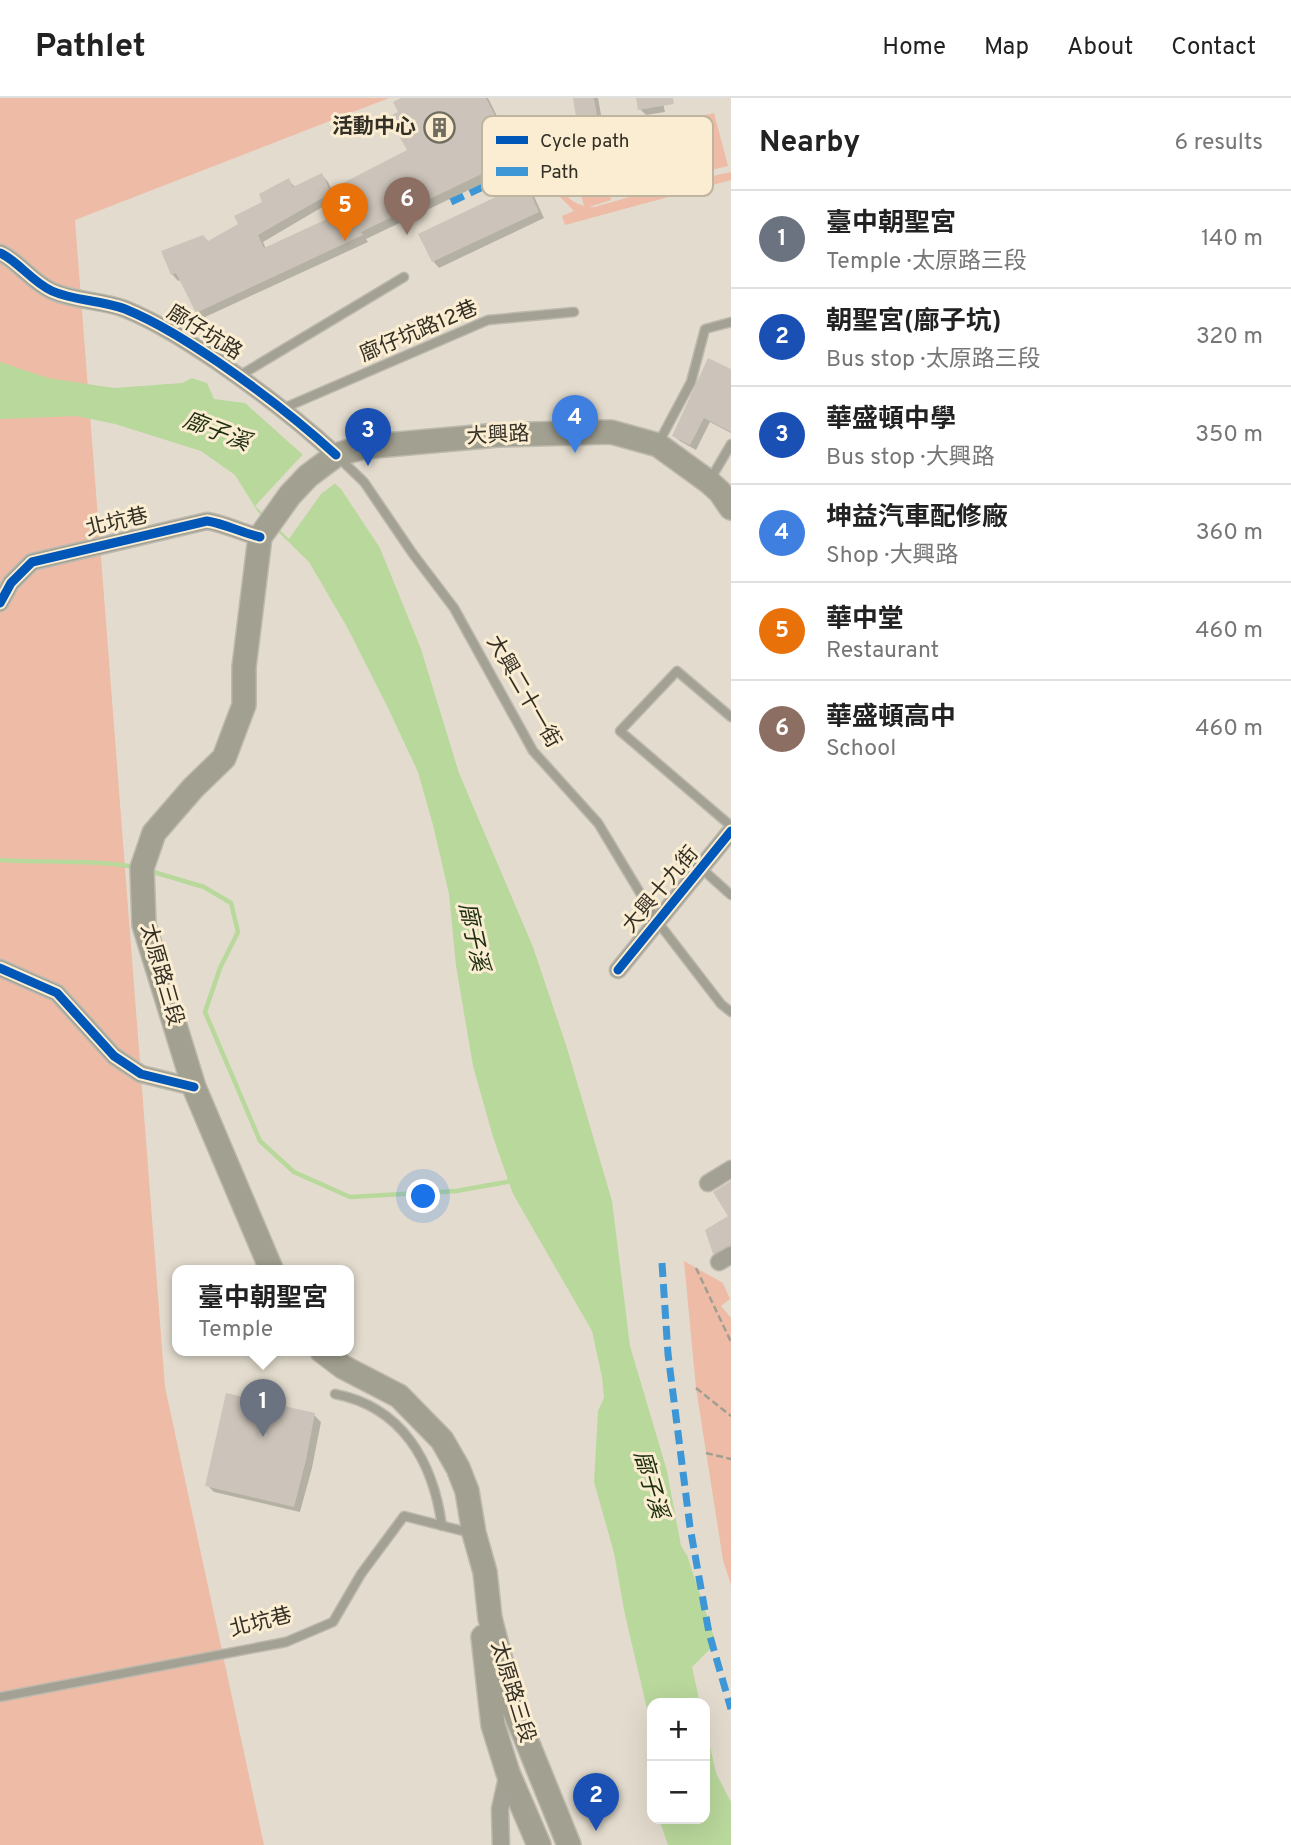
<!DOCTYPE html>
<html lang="en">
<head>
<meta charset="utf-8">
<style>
	body { margin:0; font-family:Overpass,"Noto Sans TC",sans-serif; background:#f2f2f2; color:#222 }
	.controls { position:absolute; right:21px; bottom:21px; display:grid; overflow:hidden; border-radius:14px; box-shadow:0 7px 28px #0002 }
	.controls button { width:63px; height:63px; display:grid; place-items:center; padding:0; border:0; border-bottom:2px solid #e0e0e0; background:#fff; color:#222; font:35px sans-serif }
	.you { position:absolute; left:424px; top:1099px; width:24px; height:24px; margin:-18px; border:5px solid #fff; border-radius:50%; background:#1a73e8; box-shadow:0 0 0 10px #1a73e833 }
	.badge { display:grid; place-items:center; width:46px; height:46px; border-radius:50%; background:#d93025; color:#fff; font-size:23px; font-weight:700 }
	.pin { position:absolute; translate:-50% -58px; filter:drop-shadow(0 2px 4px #0008) }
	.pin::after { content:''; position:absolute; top:37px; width:24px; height:21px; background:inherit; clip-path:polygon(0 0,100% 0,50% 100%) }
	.popup { position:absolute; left:172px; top:1167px; width:182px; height:91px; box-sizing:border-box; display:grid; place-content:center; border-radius:14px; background:#fff; filter:drop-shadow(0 2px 5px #0005); font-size:23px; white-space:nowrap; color:#767676 }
	.popup b { font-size:26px; color:#222 }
	.popup::after { content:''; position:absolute; left:50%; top:100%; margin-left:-14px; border:14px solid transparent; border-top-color:#fff }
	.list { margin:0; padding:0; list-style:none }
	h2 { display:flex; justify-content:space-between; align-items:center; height:91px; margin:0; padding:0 28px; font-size:30px }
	h2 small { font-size:23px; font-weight:400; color:#767676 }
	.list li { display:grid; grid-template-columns:46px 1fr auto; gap:21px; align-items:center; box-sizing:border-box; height:98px; padding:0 28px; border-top:2px solid #e0e0e0 }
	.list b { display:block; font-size:26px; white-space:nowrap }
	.list p { margin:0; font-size:23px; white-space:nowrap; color:#767676 }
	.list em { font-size:23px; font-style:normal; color:#767676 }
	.map { position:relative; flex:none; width:731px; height:1747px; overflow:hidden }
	header { display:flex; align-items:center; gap:42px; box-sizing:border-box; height:98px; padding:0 35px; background:#fff; border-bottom:2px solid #e0e0e0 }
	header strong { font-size:33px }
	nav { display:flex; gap:38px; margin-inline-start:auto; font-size:24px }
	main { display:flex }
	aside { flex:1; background:#fff }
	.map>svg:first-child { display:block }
	.green { fill:#edbba6; fill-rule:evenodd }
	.water { fill:#b9d89c }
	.pier { fill:#e3dcce }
	.shadow { fill:#0003 }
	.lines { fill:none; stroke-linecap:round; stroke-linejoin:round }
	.stream { stroke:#b9d89c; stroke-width:4.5 }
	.building { fill:#ccc4ba }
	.service-casing { stroke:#beb9ae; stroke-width:11 }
	.minor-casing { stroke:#beb9ae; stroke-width:19 }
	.secondary-casing { stroke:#beb9ae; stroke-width:26 }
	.path { stroke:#a19e92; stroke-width:2.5; stroke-dasharray:7 3.5; stroke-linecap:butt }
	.service { stroke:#a2a193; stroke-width:8 }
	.minor { stroke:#a2a193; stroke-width:16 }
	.secondary { stroke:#a2a090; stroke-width:23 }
	.quiet { stroke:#3d97d6; stroke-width:7; stroke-dasharray:14 7; stroke-linecap:butt }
	.cycleway-casing { stroke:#faedd2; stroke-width:13 }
	.cycleway { stroke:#0057b8; stroke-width:9 }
	.labels { text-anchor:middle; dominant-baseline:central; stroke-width:6; stroke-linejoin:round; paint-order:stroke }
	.poi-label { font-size:21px; font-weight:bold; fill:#342f25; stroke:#faedd2; text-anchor:end }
	.street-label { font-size:21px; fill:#342f25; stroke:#faedd2 }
	.water-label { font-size:23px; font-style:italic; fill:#1d2f0f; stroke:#faedd2 }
	.key { fill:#faedd2; stroke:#bfb49e; stroke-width:2 }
	.key-label { font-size:19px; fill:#342f25 }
</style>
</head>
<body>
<header>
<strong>Pathlet</strong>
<nav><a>Home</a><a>Map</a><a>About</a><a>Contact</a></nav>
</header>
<main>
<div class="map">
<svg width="731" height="1747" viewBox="0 0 731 1747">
	<rect width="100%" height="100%" fill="#e3dcce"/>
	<path class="green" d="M0,0H389L75,122L165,1289L264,1747H0Z
		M714,15L728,68L702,74L688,21Z
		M661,22C695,35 697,50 695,82L731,74V82L565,127L562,118L574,113L553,92C551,74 553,62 568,50ZM660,33C666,35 677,39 682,43C692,53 687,74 681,84L595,109H589L611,102L597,50ZM571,59L572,60L584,108C567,103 559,92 560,74Z
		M684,1163L723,1185L730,1201L721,1208L731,1220V1487L723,1462L696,1290Z"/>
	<path class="water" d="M0,264L48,280L114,290L182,285L192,280L207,285L214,301L245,305L341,391L380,450L421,551L459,675L533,849L567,950L612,1103L630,1248L667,1373L681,1448L687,1457L716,1545L692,1569L700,1605H652V1632L625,1517L614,1455L594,1384L598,1313L604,1300L602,1279L592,1233L513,1096L493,1039L473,968L456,868L449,796L433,727L418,674L387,608L347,529L309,464L258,414L235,377L201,353L115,326L76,318L0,321Z
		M705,1626L716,1675L731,1704V1747H668L659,1721H705Z"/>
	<path class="pier" d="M305,354L338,383L321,396L289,441L255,408Z"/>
	<path class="shadow" d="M405,0H488L505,34L509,32L516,38L529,64L520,68L544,120L439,170L433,163L505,97L496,79L366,141L368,144L203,220L197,214L181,182L178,183L172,176L209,145L240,127L288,82L296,90L322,77L328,84L336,101L263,144L266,151L355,110L410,52L400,14Z
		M575,0H598L603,28L584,31L579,26Z
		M638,0H662L665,14L646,17L640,11Z
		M731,273V335L710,324L696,352L680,343L674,338Z
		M731,1085V1150L717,1158L714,1155L730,1118Z
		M314,1317L321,1324L312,1370L300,1414L214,1394L207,1387Z"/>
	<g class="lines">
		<path class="stream" d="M0,762C45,765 91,761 135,769
			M150,773L204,789L231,805L238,834L220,870L205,914L260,1043L294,1074L350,1099L456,1093L512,1083"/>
	</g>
	<path class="building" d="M401,0H486L503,33L510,30L523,58L515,62L539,114L432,164L418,136L502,96L490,72L361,134L363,137L196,215L176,175L171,177L161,153L203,137L208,143L238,126L234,118L262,104L259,96L289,80L293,89L322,75L331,95L258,137L264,150L353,109L341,86L407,52L388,19L398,14L393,4Z
		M573,0H594L598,23L577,26Z
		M636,0H673L674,6L638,12Z
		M708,260L731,271V334L704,320L690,347L672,338Z
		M731,1083V1147L713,1156L705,1132L728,1118L713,1094Z
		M226,1295L315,1315L306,1362L294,1409L205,1388Z"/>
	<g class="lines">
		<defs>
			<path id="service" d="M239,278L404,179
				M284,310L488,222L574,214
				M659,344L691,284L705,231L731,224
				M338,359L364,384L413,456L454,510L533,653L598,725L657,823L721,906L731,914
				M710,382L731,346
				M731,619L677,573L620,633L731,728
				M702,771L731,797
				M335,1296C402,1309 433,1363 442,1428
				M0,1599L286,1544L333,1524L361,1476L404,1418L471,1435"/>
			<path id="minor" d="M0,155C16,161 32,184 52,193C74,203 101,202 125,211C159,225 188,244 218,264C260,293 299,323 336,357
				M0,505L11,485L32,464L207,423C226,426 242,435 260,439
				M0,870L57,895L114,958L141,976L194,989
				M618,872L731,733
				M708,1085L731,1071
				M719,1164L731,1157
				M501,1747L500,1711L508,1675"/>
			<path id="secondary" d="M272,1173L194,989L144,827L142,770L154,735L193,690L224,660L244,607V569L260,439L290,397L308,378L336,357L364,349L498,337L611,334L658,347L709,384L720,394L731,410
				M322,1253L343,1269L399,1298L442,1342L458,1370L467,1393L474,1435L485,1474L490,1520L513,1609L569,1747
				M483,1539L493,1627L508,1675L539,1747"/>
		</defs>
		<use href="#service" class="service-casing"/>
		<use href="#minor" class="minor-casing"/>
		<use href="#secondary" class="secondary-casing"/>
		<path class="path" d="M696,1170L731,1244
			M696,1290L731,1318
			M706,1355L731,1361"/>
		<use href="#service" class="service"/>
		<use href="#minor" class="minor"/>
		<use href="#secondary" class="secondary"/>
		<path class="quiet" d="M451,104L496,83
			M662,1165L668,1256L690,1429L709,1535L731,1611"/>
		<defs>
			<path id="cycleway" d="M0,155C16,161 32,184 52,193C74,203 101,202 125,211C159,225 188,244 218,264C260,293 299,323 336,357
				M0,505L11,485L32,464L207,423C226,426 242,435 260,439
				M0,870L57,895L114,958L141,976L194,989
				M618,872L731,733"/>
		</defs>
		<use href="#cycleway" class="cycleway-casing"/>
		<use href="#cycleway" class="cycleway"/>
	</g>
	<defs>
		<symbol id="building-ring" viewBox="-11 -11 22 22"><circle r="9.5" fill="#faedd2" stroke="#716c60" stroke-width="1.5"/><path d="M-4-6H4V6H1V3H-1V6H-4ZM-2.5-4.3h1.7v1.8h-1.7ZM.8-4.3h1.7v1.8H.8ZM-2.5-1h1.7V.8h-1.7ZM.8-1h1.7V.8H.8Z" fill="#716c60"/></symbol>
	</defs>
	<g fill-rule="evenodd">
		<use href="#building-ring" x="422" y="12" width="35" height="35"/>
	</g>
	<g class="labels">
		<g class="poi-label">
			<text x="416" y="29">活動中心</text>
		</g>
		<g class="street-label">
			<text transform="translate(419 234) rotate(-23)">廍仔坑路12巷</text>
			<text transform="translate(204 235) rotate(32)">廍仔坑路</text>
			<text transform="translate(498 338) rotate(-3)">大興路</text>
			<text transform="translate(117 425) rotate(-13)">北坑巷</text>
			<text transform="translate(523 594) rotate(60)">大興二十一街</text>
			<text transform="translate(661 792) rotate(-50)">大興十九街</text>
			<text transform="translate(161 877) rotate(74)">太原路三段</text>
			<text transform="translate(261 1525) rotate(-14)">北坑巷</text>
			<text transform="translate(512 1594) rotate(73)">太原路三段</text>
		</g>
		<g class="water-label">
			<text transform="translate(216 335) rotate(21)">廍子溪</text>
			<text transform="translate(472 839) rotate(78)">廍子溪</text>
			<text transform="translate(649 1387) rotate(74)">廍子溪</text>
		</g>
	</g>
	<rect x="482" y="18" width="231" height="80" rx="10" class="key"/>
	<rect x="496" y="38" width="32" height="8" fill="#0057b8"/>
	<rect x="496" y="69" width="32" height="9" fill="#3d97d6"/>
	<g class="key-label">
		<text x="540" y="49">Cycle path</text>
		<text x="540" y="80">Path</text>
	</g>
</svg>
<div class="controls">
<button>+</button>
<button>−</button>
</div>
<div class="you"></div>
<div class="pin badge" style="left:263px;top:1339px;background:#6b7280">1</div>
<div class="popup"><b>臺中朝聖宮</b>Temple</div>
<div class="pin badge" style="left:596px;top:1733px;background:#1a4fb4">2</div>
<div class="pin badge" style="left:368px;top:368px;background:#1a4fb4">3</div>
<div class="pin badge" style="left:575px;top:355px;background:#3f7fe0">4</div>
<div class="pin badge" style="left:345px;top:143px;background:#e8710a">5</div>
<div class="pin badge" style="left:407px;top:137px;background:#8d6e63">6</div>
</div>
<aside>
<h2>Nearby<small>6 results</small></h2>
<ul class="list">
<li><span class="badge" style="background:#6b7280">1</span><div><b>臺中朝聖宮</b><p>Temple · 太原路三段</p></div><em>140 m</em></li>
<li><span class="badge" style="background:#1a4fb4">2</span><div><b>朝聖宮(廍子坑)</b><p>Bus stop · 太原路三段</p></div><em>320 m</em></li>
<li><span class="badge" style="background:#1a4fb4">3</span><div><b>華盛頓中學</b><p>Bus stop · 大興路</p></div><em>350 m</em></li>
<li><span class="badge" style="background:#3f7fe0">4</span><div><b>坤益汽車配修廠</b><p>Shop · 大興路</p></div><em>360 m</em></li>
<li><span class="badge" style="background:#e8710a">5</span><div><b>華中堂</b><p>Restaurant</p></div><em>460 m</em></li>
<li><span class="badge" style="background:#8d6e63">6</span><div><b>華盛頓高中</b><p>School</p></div><em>460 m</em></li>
</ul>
</aside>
</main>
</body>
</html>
